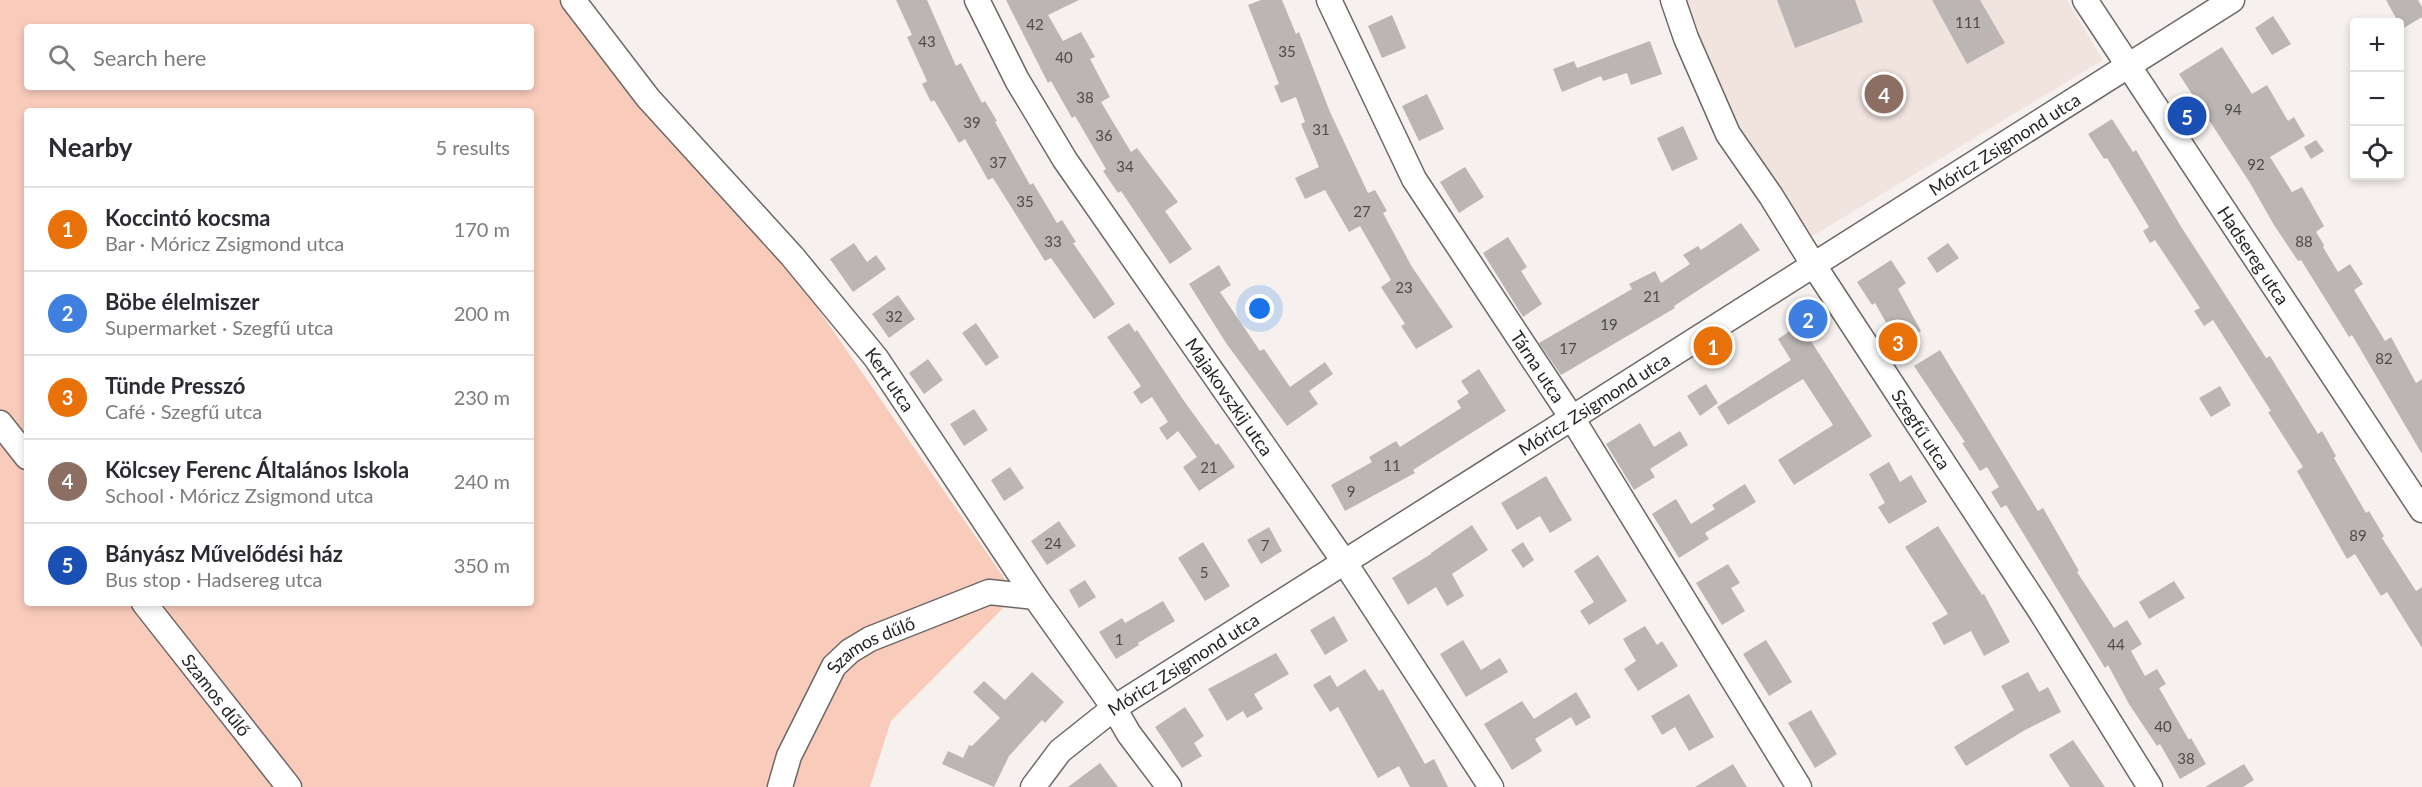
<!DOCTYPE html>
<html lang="en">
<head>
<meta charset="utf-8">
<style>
	body { margin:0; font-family:Lato,sans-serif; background:#f7f7f7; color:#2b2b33 }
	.controls { position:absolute; right:18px; top:18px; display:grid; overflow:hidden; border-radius:6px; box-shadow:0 3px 9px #0003 }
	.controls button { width:54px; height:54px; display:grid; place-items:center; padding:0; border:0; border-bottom:2px solid #e1e1e2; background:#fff; color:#2b2b33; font:30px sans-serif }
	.you { position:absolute; left:1260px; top:309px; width:21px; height:21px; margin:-15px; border:4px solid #fff; border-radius:50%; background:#1a73e8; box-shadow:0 0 0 9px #1a73e833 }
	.badge { display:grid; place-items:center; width:39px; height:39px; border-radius:50%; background:#0b8043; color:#fff; font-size:20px; font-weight:700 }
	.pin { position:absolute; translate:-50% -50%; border:3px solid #fff; box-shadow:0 2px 6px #0006 }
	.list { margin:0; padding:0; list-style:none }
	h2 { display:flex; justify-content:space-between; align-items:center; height:78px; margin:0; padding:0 24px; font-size:26px }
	h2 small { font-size:20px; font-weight:400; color:#7c7c81 }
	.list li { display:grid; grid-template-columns:39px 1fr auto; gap:18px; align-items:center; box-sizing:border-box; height:84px; padding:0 24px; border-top:2px solid #e1e1e2 }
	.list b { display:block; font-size:22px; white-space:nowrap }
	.list p { margin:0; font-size:20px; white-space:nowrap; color:#7c7c81 }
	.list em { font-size:20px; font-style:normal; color:#7c7c81 }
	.icon { flex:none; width:33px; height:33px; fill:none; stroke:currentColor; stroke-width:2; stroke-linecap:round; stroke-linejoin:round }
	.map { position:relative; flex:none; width:2422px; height:787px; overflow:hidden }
	.search { position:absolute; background:#fff; box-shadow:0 3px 9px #0003; left:24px; top:24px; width:510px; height:66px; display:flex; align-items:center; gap:15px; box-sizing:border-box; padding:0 21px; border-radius:6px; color:#7c7c81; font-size:22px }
	.panel { position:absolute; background:#fff; box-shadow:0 3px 9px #0003; left:24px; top:108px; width:510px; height:498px; border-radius:6px }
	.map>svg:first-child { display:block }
	.built { fill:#f1e3de }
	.green { fill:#f9cbbb; fill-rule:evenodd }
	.building { fill:#bbb6b4 }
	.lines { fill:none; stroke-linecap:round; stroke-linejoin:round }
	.minor-casing { stroke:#6d6866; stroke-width:27 }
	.minor { stroke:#fff; stroke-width:24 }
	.labels { text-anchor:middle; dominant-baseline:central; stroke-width:5; stroke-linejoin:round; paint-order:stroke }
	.number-label { font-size:15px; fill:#4d4a49 }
	.street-label { font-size:18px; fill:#282625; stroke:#fff }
</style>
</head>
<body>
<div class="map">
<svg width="2422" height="787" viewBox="0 0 2422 787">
	<rect width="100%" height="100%" fill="#f6f1ef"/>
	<path class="built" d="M1686,0H2067L2103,60L1811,237L1737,129L1695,31Z"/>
	<path class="green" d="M0,0H573L816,306L1016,595L891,721L870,787H0ZM27,27H531V87H27ZM27,111H531V603H27Z"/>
	<path class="building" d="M896,0H927L956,66L961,63L982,103L985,101L997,121L995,122L1030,185L1033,183L1057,223L1062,220L1076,242L1073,243L1115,304L1094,319L1051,258L1045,261L993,178L988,180L965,139L959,143L934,100L931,102L922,84L927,81L907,37L912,35Z
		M1006,0H1079L1048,15L1063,41L1081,32L1095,57L1090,59L1110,97L1101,102L1131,152L1137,148L1178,202L1165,211L1192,249L1170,264L1121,191L1118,193L1103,171L1106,169L1075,116L1072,118L1051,81L1048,83Z
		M1261,0H1282L1296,34L1299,32L1330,112L1368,193L1375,190L1387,211L1383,213L1412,267L1453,327L1416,349L1401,326L1405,324L1381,287L1391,280L1360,226L1349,232L1325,190L1305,199L1295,178L1319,167L1301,124L1305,122L1296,97L1281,103L1274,86L1279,84L1248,5Z
		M1777,0H1855L1863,22L1795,48Z
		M1932,0H1980L2005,43L1967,64Z
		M2386,0H2418L2422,7V17L2402,29Z
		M1392,15L1406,48L1382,58L1368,26Z
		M2273,16L2291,44L2272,55L2255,28Z
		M1650,41L1662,74L1631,85L1627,73L1603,81L1601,76L1562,92L1553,69L1574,61L1577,68Z
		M2222,47L2252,94L2267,85L2288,121L2294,117L2305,136L2270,157L2292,192L2302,187L2324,226L2316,232L2324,245L2323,247L2338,272L2350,264L2363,284L2354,290L2385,341L2391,337L2416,383L2422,379V454L2352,335L2349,337L2301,260L2298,261L2274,225L2250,183L2179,74Z
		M1427,94L1444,129L1419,141L1402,106Z
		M2112,119L2133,152L2136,150L2180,225L2266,358L2270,356L2318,434L2322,431L2336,456L2334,458L2366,513L2369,511L2384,536L2382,538L2416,591L2422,587V648L2387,592L2381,596L2355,554L2347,559L2297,471L2303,467L2268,412L2271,411L2213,320L2204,326L2194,311L2200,308L2155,240L2150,243L2143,231L2149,227L2107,158L2104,159L2088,134Z
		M1683,126L1698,159L1672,171L1657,138Z
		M2316,140L2324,151L2311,159L2304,147Z
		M1465,167L1484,197L1459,213L1440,182Z
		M1741,223L1760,250L1674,306L1675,308L1561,375L1539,343L1632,289L1629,284L1655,271L1661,283L1690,264L1683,255L1698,246L1701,250Z
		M1508,237L1527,267L1521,271L1542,304L1523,317L1483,253Z
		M854,243L867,262L876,255L886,269L853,292L830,259Z
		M1948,243L1959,258L1937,273L1927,258Z
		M1891,260L1906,283L1898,289L1921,331L1898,344L1875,303L1872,305L1857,282Z
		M1219,265L1231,285L1220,292L1260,351L1264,349L1290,387L1325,362L1333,374L1309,391L1318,404L1287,426L1226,343L1189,284Z
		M898,295L915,319L889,338L872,314Z
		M976,323L999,357L986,366L962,333Z
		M1129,323L1135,332L1137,330L1184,401L1216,445L1218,443L1235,467L1199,491L1183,467L1197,457L1178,431L1167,440L1159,428L1168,422L1152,397L1141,404L1133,392L1141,386L1107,337Z
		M1800,324L1872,436L1794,485L1778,460L1833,425L1803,379L1728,425L1717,407L1791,360L1778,339Z
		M1940,350L2038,511L2043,508L2079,571L2077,572L2114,628L2127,620L2142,644L2131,651L2145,676L2157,669L2166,684L2159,688L2189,740L2191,738L2206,764L2180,779L2160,744L2157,746L2129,704L2108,665L2105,668L2006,505L2001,508L1991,492L1999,487L1987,467L1980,471L1962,443L1965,442L1914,366Z
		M928,359L943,380L924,394L909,373Z
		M1479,369L1506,411L1413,470L1415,473L1345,511L1331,485L1372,462L1369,457L1396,441L1400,447L1461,408L1457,401L1469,393L1461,381Z
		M1706,384L1718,403L1700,416L1687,396Z
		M2220,386L2231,405L2211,417L2199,398Z
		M974,409L988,430L964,446L950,424Z
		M1640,423L1654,447L1680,431L1688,445L1650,469L1655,477L1634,490L1606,444Z
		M1889,462L1900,482L1911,475L1927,502L1889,524L1878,507L1885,503L1869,474Z
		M1010,467L1024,488L1004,501L991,480Z
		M1546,476L1572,520L1550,533L1540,516L1517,530L1501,503Z
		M1745,484L1756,502L1705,533L1709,539L1679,558L1652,514L1676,499L1691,524L1715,509L1712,505Z
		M1059,521L1076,546L1047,565L1031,541Z
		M1472,525L1488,550L1452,574L1464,596L1447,606L1436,587L1408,605L1392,578L1431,554V553Z
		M1938,526L1982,595L1984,594L2010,642L1984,656L1971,631L1944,645L1932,623L1948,614L1905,547Z
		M1269,527L1282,551L1261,564L1247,540Z
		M1203,542L1230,586L1205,601L1178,558Z
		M1523,542L1534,560L1523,568L1511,550Z
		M1598,555L1627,601L1589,625L1580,611L1594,602L1574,571Z
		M1728,564L1740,583L1731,588L1745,611L1722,625L1696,583Z
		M1085,580L1096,597L1079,608L1069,590Z
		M2174,581L2185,598L2149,619L2139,602Z
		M1163,601L1175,621L1138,643L1139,645L1116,659L1099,632L1122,618L1125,623Z
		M1334,616L1348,641L1325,655L1310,630Z
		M1645,626L1657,645L1662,641L1678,666L1638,691L1624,669L1636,661L1623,639Z
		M1463,640L1481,670L1500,658L1508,672L1466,697L1440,654Z
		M1766,640L1792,682L1769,696L1743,654Z
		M1276,653L1289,674L1254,694L1263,709L1247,718L1243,711L1227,721L1208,689Z
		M1365,669L1379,691L1383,689L1425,764L1434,759L1448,787H1410L1399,766L1378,778L1338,707L1330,712L1313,685L1330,675L1337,687Z
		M1032,672L1064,702L1045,723L1042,720L1009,756L994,787L942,764L948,751L963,758L969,745L972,746L1000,718L973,692L984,681L1005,700Z
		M2028,672L2039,692L2048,687L2061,712L2025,730L1966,766L1954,747L2014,710L2001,686Z
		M1576,692L1591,717L1576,726L1571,717L1535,739L1542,751L1512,770L1484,724L1522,701L1534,719Z
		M1689,694L1714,737L1689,751L1675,727L1662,735L1651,716Z
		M1185,707L1204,736L1194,743L1202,756L1182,768L1155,727Z
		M1811,710L1837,754L1815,768L1788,723Z
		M2073,740L2105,787H2070L2049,755Z
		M1100,763L1118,787H1068Z
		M1733,764L1747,787H1695Z
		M2244,764L2254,780L2243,787H2205Z"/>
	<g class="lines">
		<defs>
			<g id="minor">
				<path id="s1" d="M573,0L648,98L792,256L876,358L1035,597L1114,708L1129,734L1169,787"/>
				<path id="s2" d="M977,0L1017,80L1065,160L1345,563L1491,787"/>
				<path id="s3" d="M1329,0L1414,179L1572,418L1799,787"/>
				<path id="s4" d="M1673,0L1686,38L1728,134L1771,196L1813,264L2041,612L2150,787"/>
				<path id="s5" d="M2085,0L2422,510"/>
				<path d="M0,423L27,457"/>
				<path id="s6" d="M144,603L289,787"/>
				<path id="s7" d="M780,787L789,756L834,666L850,651L870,639L989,592L1035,597"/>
				<path id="s8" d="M1033,787L1060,751L1114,708L2232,0"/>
			</g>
		</defs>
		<use href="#minor" class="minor-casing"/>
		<use href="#minor" class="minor"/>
	</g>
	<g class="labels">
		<g class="number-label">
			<text x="1968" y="22">111</text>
			<text x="1035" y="24">42</text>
			<text x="927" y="41">43</text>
			<text x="1287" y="51">35</text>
			<text x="1064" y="57">40</text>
			<text x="1085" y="97">38</text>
			<text x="2233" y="109">94</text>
			<text x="972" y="122">39</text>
			<text x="1321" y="129">31</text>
			<text x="1104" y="135">36</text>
			<text x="998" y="162">37</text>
			<text x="2256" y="164">92</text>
			<text x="1125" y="166">34</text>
			<text x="1025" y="201">35</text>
			<text x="1362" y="211">27</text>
			<text x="1053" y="241">33</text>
			<text x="2304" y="241">88</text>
			<text x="1404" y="287">23</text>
			<text x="1652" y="296">21</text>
			<text x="894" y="316">32</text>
			<text x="1609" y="324">19</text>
			<text x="1568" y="348">17</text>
			<text x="2384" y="358">82</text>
			<text x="1392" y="465">11</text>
			<text x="1209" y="467">21</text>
			<text x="1351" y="491">9</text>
			<text x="2358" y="535">89</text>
			<text x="1053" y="543">24</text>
			<text x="1265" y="545">7</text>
			<text x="1204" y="572">5</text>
			<text x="1119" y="639">1</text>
			<text x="2116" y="644">44</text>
			<text x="2163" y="726">40</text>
			<text x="2186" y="758">38</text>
		</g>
		<g class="street-label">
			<text stroke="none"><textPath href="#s8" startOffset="1168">Móricz Zsigmond utca</textPath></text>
			<text stroke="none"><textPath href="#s5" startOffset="306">Hadsereg utca</textPath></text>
			<text stroke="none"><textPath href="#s3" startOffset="423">Tárna utca</textPath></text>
			<text stroke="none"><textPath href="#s1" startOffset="495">Kert utca</textPath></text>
			<text stroke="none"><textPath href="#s2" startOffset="471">Majakovszkij utca</textPath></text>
			<text stroke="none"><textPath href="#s8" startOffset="682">Móricz Zsigmond utca</textPath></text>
			<text stroke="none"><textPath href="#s4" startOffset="498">Szegfű utca</textPath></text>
			<text stroke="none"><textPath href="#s7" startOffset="176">Szamos dűlő</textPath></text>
			<text stroke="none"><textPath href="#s8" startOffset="196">Móricz Zsigmond utca</textPath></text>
			<text stroke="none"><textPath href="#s6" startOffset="117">Szamos dűlő</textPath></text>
		</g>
	</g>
</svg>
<div class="controls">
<button>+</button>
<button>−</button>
<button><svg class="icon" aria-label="locate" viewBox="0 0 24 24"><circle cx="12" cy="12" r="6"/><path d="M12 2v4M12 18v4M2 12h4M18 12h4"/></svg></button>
</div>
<div class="you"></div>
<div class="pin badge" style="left:1713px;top:346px;background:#e8710a">1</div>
<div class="pin badge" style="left:1808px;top:319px;background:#3f7fe0">2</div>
<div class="pin badge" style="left:1898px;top:342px;background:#e8710a">3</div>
<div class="pin badge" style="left:1884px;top:94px;background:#8d6e63">4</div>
<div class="pin badge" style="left:2187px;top:116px;background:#1a4fb4">5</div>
<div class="search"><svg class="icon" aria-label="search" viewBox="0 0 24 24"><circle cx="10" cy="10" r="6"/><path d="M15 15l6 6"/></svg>Search here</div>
<section class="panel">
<h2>Nearby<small>5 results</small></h2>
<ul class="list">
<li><span class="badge" style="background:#e8710a">1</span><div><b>Koccintó kocsma</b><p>Bar · Móricz Zsigmond utca</p></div><em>170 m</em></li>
<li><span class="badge" style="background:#3f7fe0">2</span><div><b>Böbe élelmiszer</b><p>Supermarket · Szegfű utca</p></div><em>200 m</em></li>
<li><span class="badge" style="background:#e8710a">3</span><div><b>Tünde Presszó</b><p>Café · Szegfű utca</p></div><em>230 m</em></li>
<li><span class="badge" style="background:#8d6e63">4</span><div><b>Kölcsey Ferenc Általános Iskola</b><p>School · Móricz Zsigmond utca</p></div><em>240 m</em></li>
<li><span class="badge" style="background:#1a4fb4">5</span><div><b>Bányász Művelődési ház</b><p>Bus stop · Hadsereg utca</p></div><em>350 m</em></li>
</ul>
</section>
</div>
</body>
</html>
